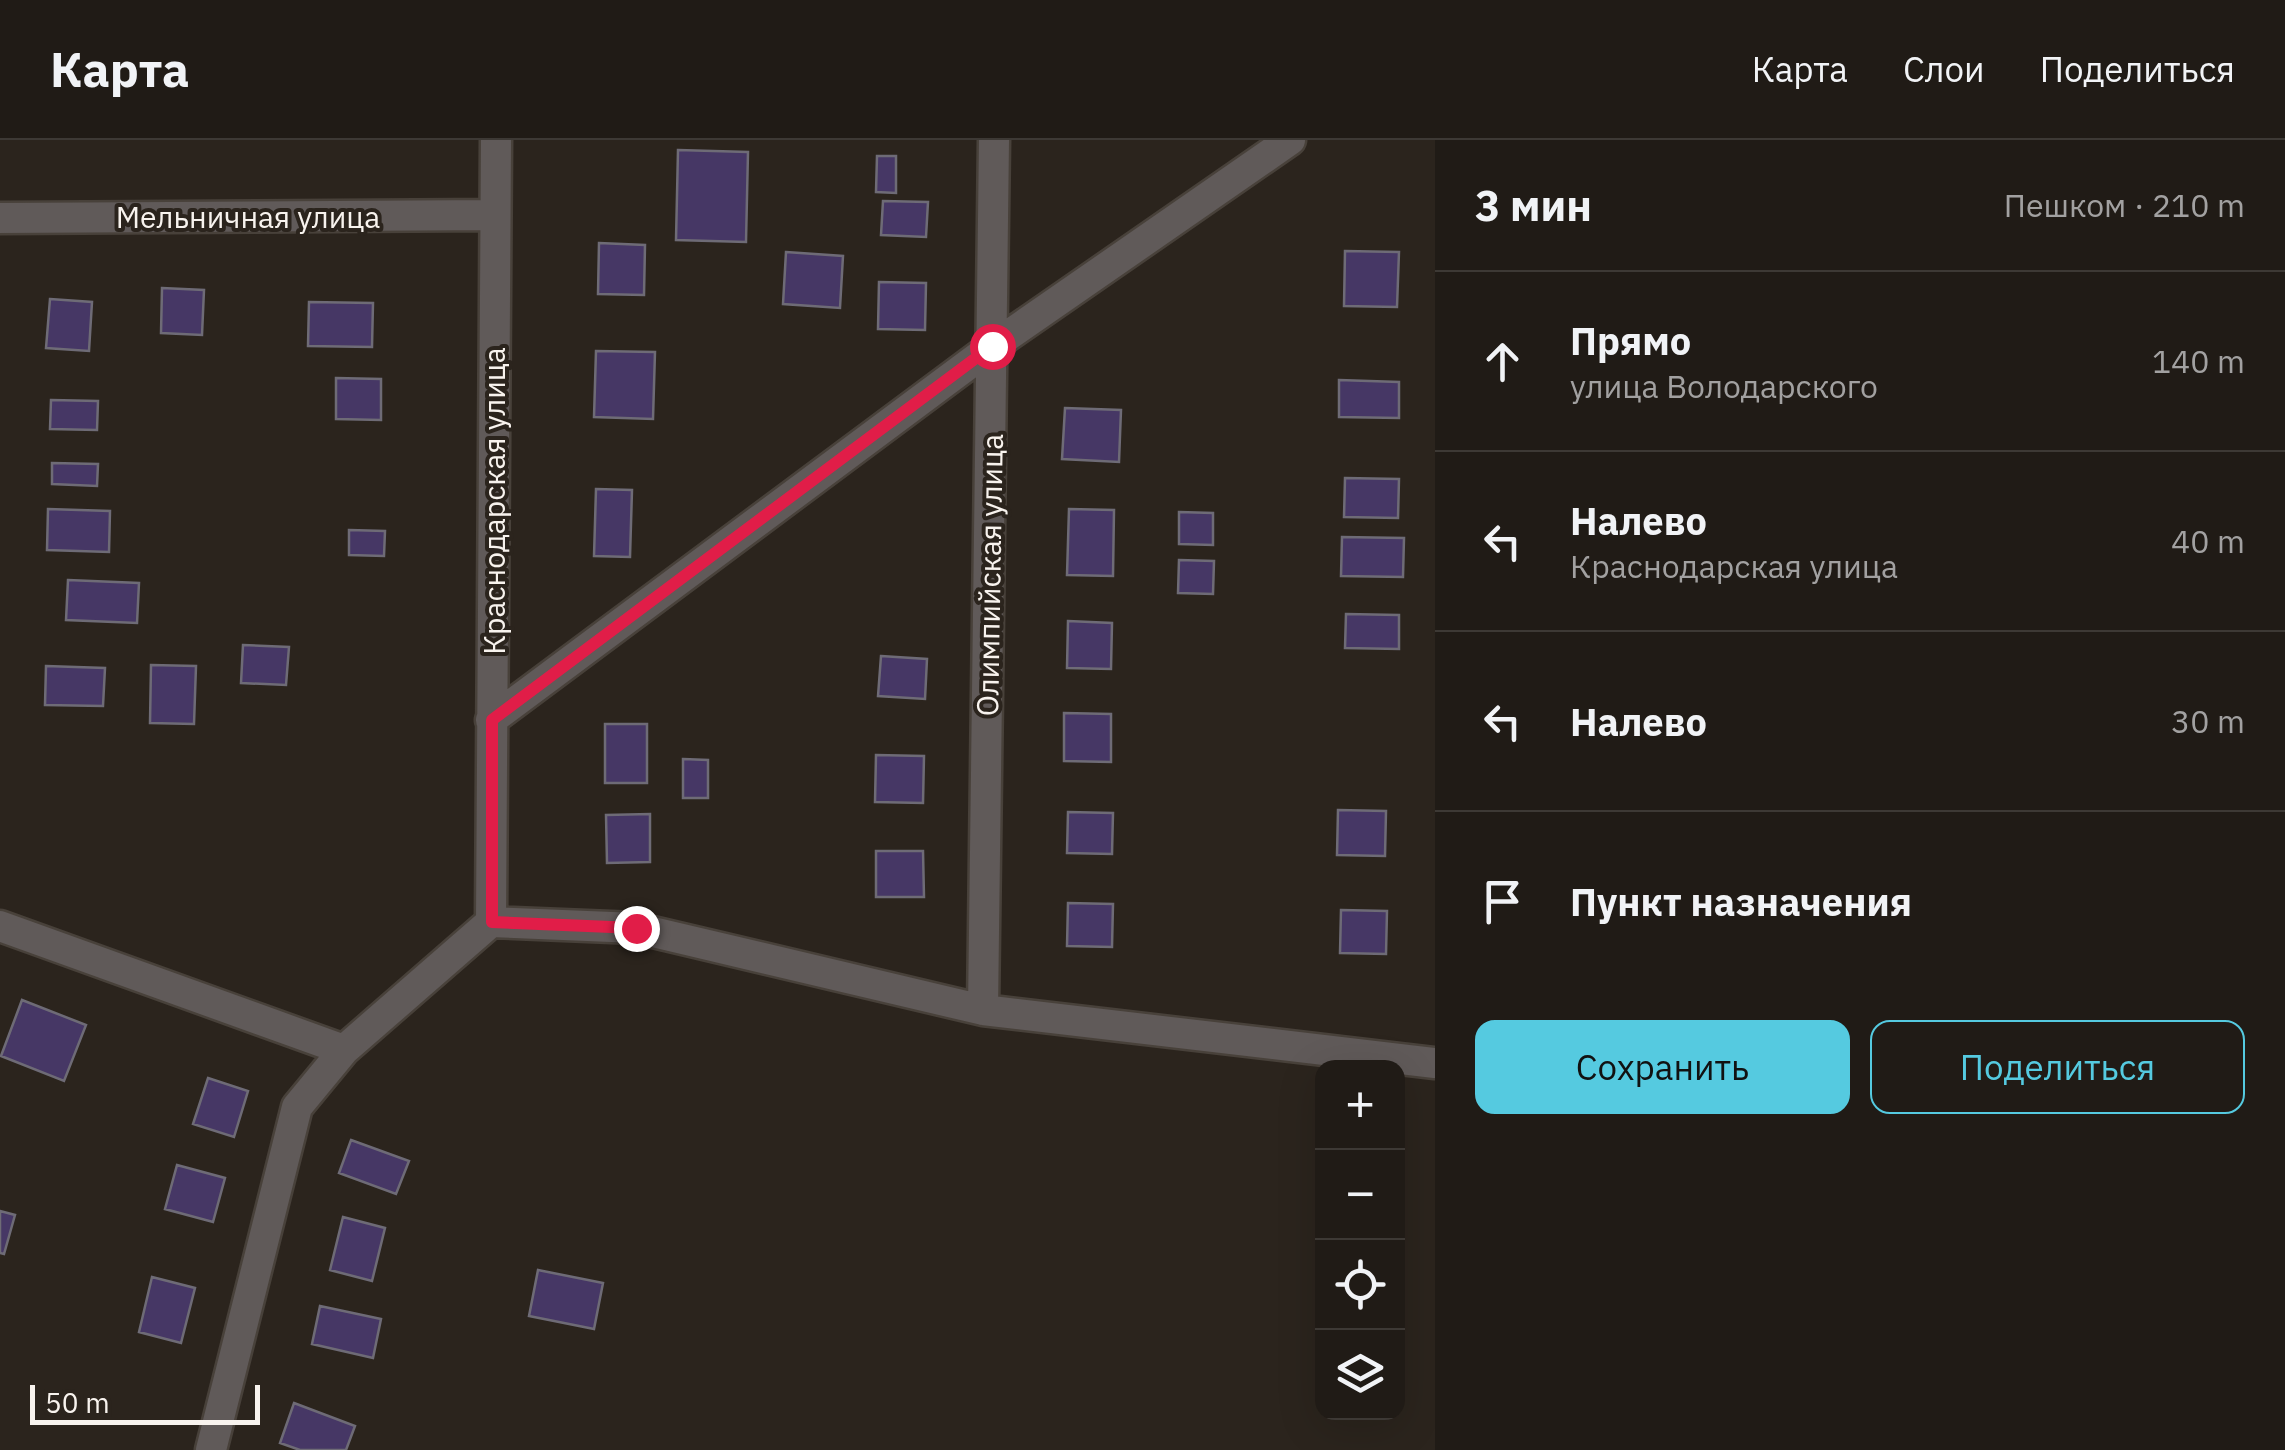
<!DOCTYPE html>
<html lang="ru">
<head>
<meta charset="utf-8">
<style>
	body { margin:0; font-family:"IBM Plex Sans",sans-serif; background:#28241f; color:#f1f3f6 }
	.controls { position:absolute; right:30px; bottom:30px; display:grid; overflow:hidden; border-radius:20px; box-shadow:0 10px 40px #0002 }
	.controls button { width:90px; height:90px; display:grid; place-items:center; padding:0; border:0; border-bottom:2px solid #3d3935; background:#201b16; color:#f1f3f6; font:50px sans-serif }
	.scale { position:absolute; left:30px; bottom:25px; width:230px; box-sizing:border-box; padding-left:10px; border:5px solid #f8f3ee; border-top:0; font-size:28px; line-height:35px; white-space:nowrap; color:#f8f3ee; -webkit-text-stroke:8px #2b241d; paint-order:stroke }
	.stop { position:absolute; width:30px; height:30px; margin:-22px; border:8px solid #e11d48; border-radius:50%; background:#fff }
	.stop.end { background:#e11d48; border-color:#fff; box-shadow:0 2px 10px #0008 }
	.list { margin:0; padding:0; list-style:none }
	h2 { display:flex; justify-content:space-between; align-items:center; height:130px; margin:0; padding:0 40px; font-size:42px }
	h2 small { font-size:32px; font-weight:400; color:#a2a1a1 }
	.list li { display:grid; grid-template-columns:65px 1fr auto; gap:30px; align-items:center; box-sizing:border-box; height:180px; padding:0 40px; border-top:2px solid #3d3935 }
	.list b { display:block; font-size:38px; white-space:nowrap }
	.list p { margin:0; font-size:32px; white-space:nowrap; color:#a2a1a1 }
	.list em { font-size:32px; font-style:normal; color:#a2a1a1 }
	.actions { display:flex; gap:20px; padding:30px 40px }
	.actions a { flex:1; padding:22px 0; border:2px solid #55cae0; border-radius:20px; text-align:center; font-size:35px; color:#55cae0 }
	.actions .main { background:#55cae0; color:#111 }
	.icon { flex:none; width:55px; height:55px; fill:none; stroke:currentColor; stroke-width:2; stroke-linecap:round; stroke-linejoin:round }
	.map { position:relative; flex:none; width:1435px; height:1310px; overflow:hidden }
	header { display:flex; align-items:center; gap:60px; box-sizing:border-box; height:140px; padding:0 50px; background:#201b16; border-bottom:2px solid #3d3935 }
	header strong { font-size:48px }
	nav { display:flex; gap:55px; margin-inline-start:auto; font-size:35px }
	main { display:flex }
	aside { flex:1; background:#201b16 }
	.map>svg:first-child { display:block }
	.building { fill:#463765; stroke:#6e6b76; stroke-width:2.5 }
	.lines { fill:none; stroke-linecap:round; stroke-linejoin:round }
	.minor-casing { stroke:#48413a; stroke-width:35 }
	.minor { stroke:#605a59; stroke-width:30 }
	.route { stroke:#e11d48; stroke-width:12 }
	.labels { text-anchor:middle; dominant-baseline:central; stroke-width:8; stroke-linejoin:round; paint-order:stroke }
	.street-label { font-size:30px; fill:#f8f3ee; stroke:#2b241d }
</style>
</head>
<body>
<header>
<strong>Карта</strong>
<nav><a>Карта</a><a>Слои</a><a>Поделиться</a></nav>
</header>
<main>
<div class="map">
<svg width="1435" height="1310" viewBox="0 0 1435 1310">
	<rect width="100%" height="100%" fill="#2b241d"/>
	<path class="building" d="M678,10L748,12L746,102L676,100Z
		M877,16H896V53L876,52Z
		M883,61L928,62L926,97L881,95Z
		M599,103L645,105L644,155L598,154Z
		M1345,111L1399,112L1397,167L1344,166Z
		M786,112L843,116L840,168L783,164Z
		M879,142L926,143L925,190L878,189Z
		M162,148L204,150L202,195L161,193Z
		M50,159L92,162L89,211L46,208Z
		M309,162L373,163L372,207L308,206Z
		M596,211L655,212L653,279L594,277Z
		M336,238L381,239V280L336,279Z
		M1339,240L1399,242V278L1339,277Z
		M51,260L98,261L97,290L50,289Z
		M1065,268L1121,270L1119,322L1062,319Z
		M52,323L98,324L97,346L52,344Z
		M1345,338L1399,339L1398,378L1344,377Z
		M596,349L632,350L630,417L594,416Z
		M48,369L110,371L109,412L47,410Z
		M1069,369L1114,370L1113,436L1067,435Z
		M1179,372L1213,373V405L1179,404Z
		M349,390L385,391L384,416L349,415Z
		M1342,397L1404,398L1403,437L1341,436Z
		M1179,420L1214,421L1213,454L1178,453Z
		M68,440L139,443L137,483L66,480Z
		M1346,474L1399,475V509L1345,508Z
		M1068,481L1112,483L1111,529L1067,528Z
		M243,505L289,507L286,545L241,543Z
		M881,516L927,519L925,559L878,556Z
		M151,525L196,526L194,584L150,583Z
		M46,526L105,528L103,566L45,565Z
		M1064,573L1111,574V622L1064,621Z
		M605,584H647V643H605Z
		M876,615L924,616L923,663L875,662Z
		M683,619L708,620V658H683Z
		M1338,670L1386,671L1385,716L1337,715Z
		M1068,672L1113,673L1112,714L1067,713Z
		M650,674V722L607,723L606,675Z
		M876,711H923L924,757H876Z
		M1068,763L1113,764L1112,807L1067,806Z
		M1341,770L1387,771L1386,814L1340,813Z
		M22,860L86,885L64,941L1,916Z
		M208,938L248,951L234,997L193,984Z
		M351,1000L409,1021L396,1054L339,1033Z
		M177,1025L225,1038L213,1082L165,1069Z
		M0,1071L15,1075L4,1114L0,1113Z
		M343,1077L385,1088L372,1141L330,1130Z
		M538,1130L603,1143L594,1189L529,1176Z
		M152,1137L195,1148L181,1203L139,1192Z
		M320,1166L381,1179L373,1218L312,1204Z
		M294,1263L355,1286L346,1310H300L280,1303Z"/>
	<g class="lines">
		<defs>
			<path id="minor" d="M0,78L495,75
				M491,580L993,206L1290,0
				M491,782L496,0
				M0,786L344,910L491,782L636,788L983,870L1435,923
				M983,870L994,0
				M211,1310L297,967L344,910"/>
		</defs>
		<use href="#minor" class="minor-casing"/>
		<use href="#minor" class="minor"/>
	</g>
	<g class="lines">
		<path class="route" d="M636,788L492,782V580L992,206"/>
	</g>
	<g class="labels">
		<g class="street-label">
			<text x="248" y="76">Мельничная улица</text>
			<text transform="translate(493 361) rotate(-90)">Краснодарская улица</text>
			<text transform="translate(989 435) rotate(-89)">Олимпийская улица</text>
		</g>
	</g>
</svg>
<div class="controls">
<button>+</button>
<button>−</button>
<button><svg class="icon" aria-label="locate" viewBox="0 0 24 24"><circle cx="12" cy="12" r="6"/><path d="M12 2v4M12 18v4M2 12h4M18 12h4"/></svg></button>
<button><svg class="icon" aria-label="layers" viewBox="0 0 24 24"><path d="M12 4l9 5-9 5-9-5zM3 14l9 5 9-5"/></svg></button>
</div>
<div class="scale">50 m</div>
<div class="stop" style="left:992px;top:206px"></div>
<div class="stop end" style="left:636px;top:788px"></div>
</div>
<aside>
<h2>3 мин<small>Пешком · 210 m</small></h2>
<ul class="list">
<li><svg class="icon" aria-label="ahead" viewBox="0 0 24 24"><path d="M12 20V5M6 11l6-6 6 6"/></svg><div><b>Прямо</b><p>улица Володарского</p></div><em>140 m</em></li>
<li><svg class="icon" aria-label="left" viewBox="0 0 24 24"><path d="M17 20v-9H6M10 6l-5 5 5 5"/></svg><div><b>Налево</b><p>Краснодарская улица</p></div><em>40 m</em></li>
<li><svg class="icon" aria-label="left" viewBox="0 0 24 24"><path d="M17 20v-9H6M10 6l-5 5 5 5"/></svg><div><b>Налево</b></div><em>30 m</em></li>
<li><svg class="icon" aria-label="arrive" viewBox="0 0 24 24"><path d="M6 21V4h12l-3 4 3 4H6"/></svg><div><b>Пункт назначения</b></div></li>
</ul>
<div class="actions"><a class="main">Сохранить</a><a>Поделиться</a></div>
</aside>
</main>
</body>
</html>
